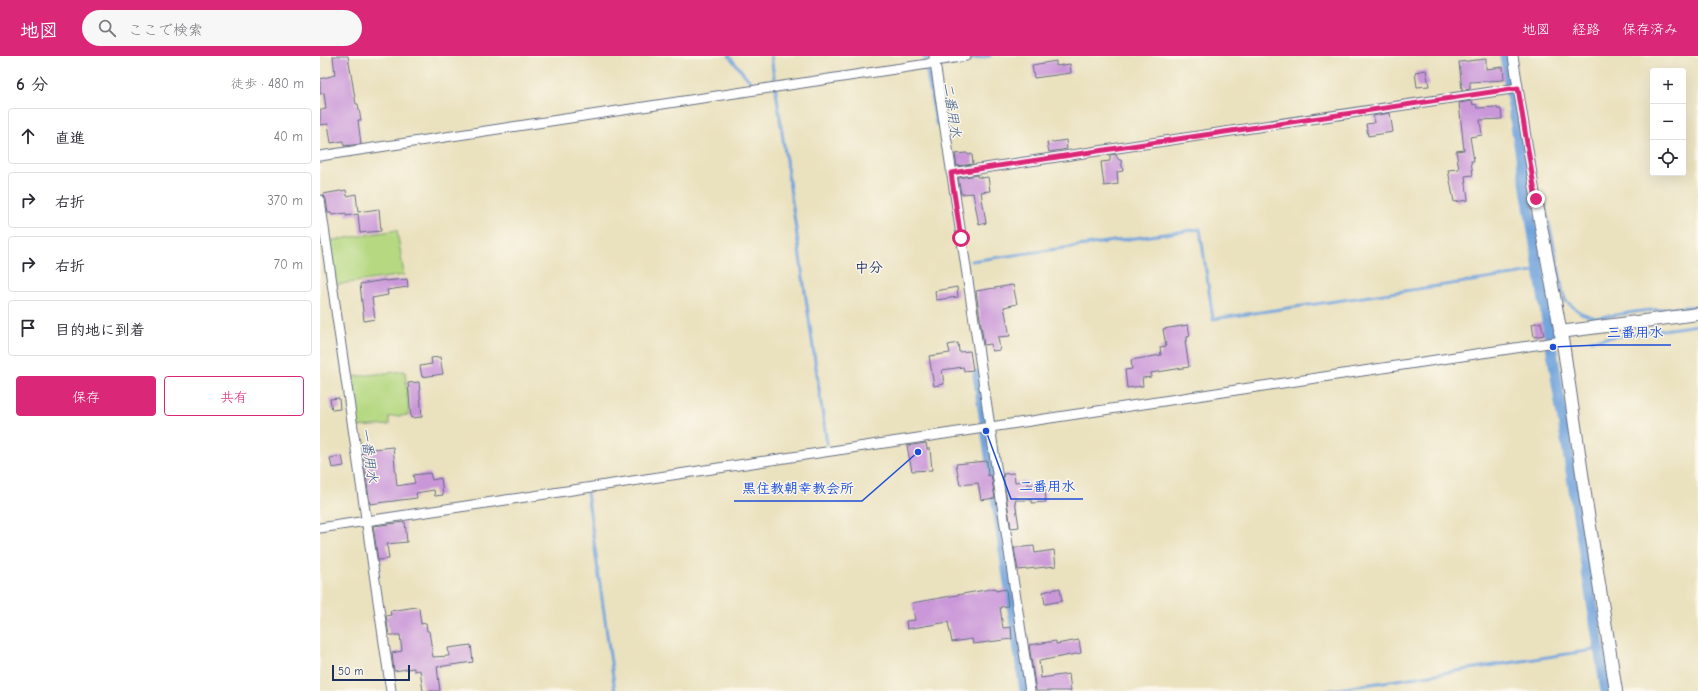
<!DOCTYPE html>
<html lang="ja">
<head>
<meta charset="utf-8">
<style>
	body { margin:0; font-family:"Comic Neue","Klee One",sans-serif; background:#f7f7f7; color:#2b2b33 }
	.controls { position:absolute; right:12px; top:12px; display:grid; overflow:hidden; border-radius:4px; box-shadow:0 4px 16px #0002 }
	.controls button { width:36px; height:36px; display:grid; place-items:center; padding:0; border:0; border-bottom:1px solid #e1e1e2; background:#fff; color:#2b2b33; font:20px sans-serif }
	.scale { position:absolute; left:12px; bottom:10px; width:78px; box-sizing:border-box; padding-left:4px; border:2px solid #1b2f5e; border-top:0; font-size:11px; line-height:14px; white-space:nowrap; color:#1b2f5e; -webkit-text-stroke:3px #fbf7ec; paint-order:stroke }
	.stop { position:absolute; width:12px; height:12px; margin:-9px; border:3px solid #db2777; border-radius:50%; background:#fff }
	.stop.end { background:#db2777; border-color:#fff; box-shadow:0 1px 4px #0008 }
	.list { margin:0; padding:0; list-style:none }
	h2 { display:flex; justify-content:space-between; align-items:center; height:52px; margin:0; padding:0 16px; font-size:17px }
	h2 small { font-size:13px; font-weight:400; color:#7c7c81 }
	.list li { display:grid; grid-template-columns:26px 1fr auto; gap:12px; align-items:center; box-sizing:border-box; height:56px; margin:0 8px 8px; padding:0 8px; border:1px solid #e1e1e2; border-radius:4px }
	.list b { display:block; font-size:15px; white-space:nowrap }
	.list em { font-size:13px; font-style:normal; color:#7c7c81 }
	.actions { display:flex; gap:8px; padding:12px 16px }
	.actions a { flex:1; padding:9px 0; border:1px solid #db2777; border-radius:4px; text-align:center; font-size:14px; color:#db2777 }
	.actions .main { background:#db2777; color:#fff }
	.icon { flex:none; width:22px; height:22px; fill:none; stroke:currentColor; stroke-width:2; stroke-linecap:round; stroke-linejoin:round }
	.map { position:relative; flex:none; width:1378px; height:635px; overflow:hidden }
	header { display:flex; align-items:center; gap:24px; box-sizing:border-box; height:56px; padding:0 20px; background:#db2777; color:#fff }
	header strong { font-size:19px }
	nav { display:flex; gap:22px; margin-inline-start:auto; font-size:14px }
	.search { width:280px; height:36px; background:#f7f7f7; display:flex; align-items:center; gap:10px; box-sizing:border-box; padding:0 14px; border-radius:22px; color:#7c7c81; font-size:15px }
	main { display:flex }
	aside { flex:1; background:#fff }
	.map>svg:first-child { display:block }
	.green { fill:#b5d881; stroke:#688470 }
	.lines { fill:none; stroke-linecap:round; stroke-linejoin:round }
	.stream { stroke:#72a4dd; stroke-width:3 }
	.canal { stroke:#72a4dd; stroke-width:11 }
	.building { fill:#ca97d9 }
	.minor-casing { stroke:#636d80; stroke-width:11 }
	.tertiary-casing { stroke:#636d80; stroke-width:14 }
	.minor { stroke:#fff; stroke-width:9 }
	.tertiary { stroke:#fff; stroke-width:12 }
	.route { stroke:#db2777; stroke-width:5 }
	.labels { text-anchor:middle; dominant-baseline:central; stroke-width:3; stroke-linejoin:round; paint-order:stroke }
	.water-label { font-size:14px; font-style:italic; fill:#39588a; stroke:#fbf7ec }
	.neighbourhood-label { font-size:14px; font-weight:bold; fill:#1b2f5e; stroke:#fbf7ec }
	.leader { fill:none; stroke:#1d4ed8; stroke-width:1.5 }
	.callout-dot { fill:#1d4ed8; stroke:#fbf7ec; stroke-width:1.5 }
	.callout-label { font-size:14px; text-anchor:middle; font-weight:bold; fill:#1d4ed8; stroke:#fbf7ec; stroke-width:3; stroke-linejoin:round; paint-order:stroke }
</style>
</head>
<body>
<header>
<strong>地図</strong>
<div class="search"><svg class="icon" aria-label="search" viewBox="0 0 24 24"><circle cx="10" cy="10" r="6"/><path d="M15 15l6 6"/></svg>ここで検索</div>
<nav><a>地図</a><a>経路</a><a>保存済み</a></nav>
</header>
<main>
<aside>
<h2>6 分<small>徒歩 · 480 m</small></h2>
<ul class="list">
<li><svg class="icon" aria-label="ahead" viewBox="0 0 24 24"><path d="M12 20V5M6 11l6-6 6 6"/></svg><div><b>直進</b></div><em>40 m</em></li>
<li><svg class="icon" aria-label="right" viewBox="0 0 24 24"><path d="M7 20v-9h11M14 6l5 5-5 5"/></svg><div><b>右折</b></div><em>370 m</em></li>
<li><svg class="icon" aria-label="right" viewBox="0 0 24 24"><path d="M7 20v-9h11M14 6l5 5-5 5"/></svg><div><b>右折</b></div><em>70 m</em></li>
<li><svg class="icon" aria-label="arrive" viewBox="0 0 24 24"><path d="M6 21V4h12l-3 4 3 4H6"/></svg><div><b>目的地に到着</b></div></li>
</ul>
<div class="actions"><a class="main">保存</a><a>共有</a></div>
</aside>
<div class="map">
<svg width="1378" height="635" viewBox="0 0 1378 635">
	<rect width="100%" height="100%" fill="#fbf7ec"/>
	<filter id="ink" filterUnits="userSpaceOnUse"><feTurbulence type="fractalNoise" baseFrequency=".025" numOctaves="2"/><feDisplacementMap in="SourceGraphic" scale="8" xChannelSelector="R" yChannelSelector="G"/><feConvolveMatrix kernelMatrix="1 2 1 2 8 2 1 2 1" color-interpolation-filters="sRGB"/></filter>
	<filter id="wash" filterUnits="userSpaceOnUse"><feTurbulence type="fractalNoise" baseFrequency=".012" numOctaves="4" result="noise"/><feDisplacementMap in="SourceGraphic" scale="16" xChannelSelector="R" yChannelSelector="G"/><feGaussianBlur stdDeviation="0.9" result="paint"/><feColorMatrix in="noise" values="0 0 0 0 0 0 0 0 0 0 0 0 0 0 0 0 0 1.4 0 .05"/><feComposite in="paint" operator="in"/></filter>
	<g filter="url(#wash)">
		<rect width="100%" height="100%" fill="#eae1be"/>
		<path class="green" d="M77,174L84,219L14,229L8,185Z
			M85,315L89,359L69,361V369L36,371L29,321Z"/>
		<g class="lines">
			<path class="stream" d="M409,0L434,30H437
				M451,0L507,388
				M646,4L670,0
				M1223,142L1236,198L1243,238L1246,245L1261,257L1275,262L1321,255L1378,250
				M651,205L880,173L893,263L1221,215
				M1271,284L1378,269
				M267,436L295,635
				M1005,635L1280,593"/>
			<path class="canal" d="M608,0L620,66
				M1185,0L1286,635
				M658,319L705,635"/>
		</g>
		<g id="blocks">
			<path class="building" d="M13,0H28L36,48H38L41,64H38L41,88L24,90L23,85L11,87L8,68L0,69V54L6,53L4,37L0,38V23L15,19Z
				M1166,3V13L1183,11L1184,24L1150,26V33L1142,34L1139,6Z
				M736,5V10L750,8L751,17L714,22L712,9Z
				M1106,14L1109,30L1097,31L1095,16Z
				M1152,45L1153,49L1156,48L1157,52L1177,51V53H1181L1182,63L1160,64L1162,79L1150,81L1154,105H1151L1153,119L1145,120L1148,144L1134,146L1128,114L1139,113L1136,95L1144,94L1139,47Z
				M1070,57L1073,76L1048,80L1046,68L1054,67L1053,60Z
				M746,84L747,93L729,96L727,87Z
				M647,97L648,99L652,98L653,108L637,110L635,98Z
				M795,98L799,104H801L803,115L797,116L798,128L784,130L781,106L790,105V99Z
				M657,119V121H661V122L668,121L670,135L661,136L666,167L659,169L653,137L641,138L638,122Z
				M26,134L27,140L36,138L38,156L59,153L61,175L40,177L38,158L26,160V157L12,159L11,157H8L6,143L3,138Z
				M87,223L88,231L67,234L68,239L52,242L55,263L44,265L40,228L65,224V225Z
				M693,229L697,248L684,251L690,280L678,281L680,294L672,295L671,288L664,289L656,235Z
				M637,231L638,241L616,244L615,235Z
				M1221,266L1224,279L1214,281L1212,268Z
				M868,269L870,280L867,281V285H865L869,311L831,317V321L822,322L823,330L807,332L805,314L812,313L811,304L841,299L840,291L846,290L843,273Z
				M638,287L639,296L650,295L653,314L644,315L643,311L622,314L624,328L614,330L609,300L630,297L628,289Z
				M120,301L123,318L102,321L100,310L112,308L111,302Z
				M99,326L102,361L91,362L88,327Z
				M19,342L20,353L12,354L10,343Z
				M606,387L607,393H610L612,414L592,415L587,390Z
				M73,391L77,430L95,427L93,419L110,417L112,424L121,422L123,439L115,440L114,434L96,437L97,442L50,448L42,394Z
				M22,400L24,410L12,412L10,402Z
				M667,405L668,420L671,419L675,442L661,444L658,427L640,429L636,408Z
				M694,417L695,426L707,425L708,429L719,428L720,434L725,433L726,446L712,447V444H695L699,471L691,472L683,418Z
				M85,466L87,486L67,488L69,503L58,504L53,470Z
				M714,490L715,497L734,494L736,510L698,514L694,492Z
				M676,532V535L686,533L688,550L680,551L683,572L691,571L692,583L653,588L652,583L632,586L628,566L587,573L586,565L595,564L592,547Z
				M740,532L742,545L725,548L723,536Z
				M96,551L99,552L101,568L106,567L107,575H109L113,601L129,600L128,592L151,589L153,606L117,611L120,635H103L100,614L94,615V612L74,615L72,597L82,595L80,579H69L66,560L71,559L70,555Z
				M759,584L761,597L719,605L721,622L749,618L751,635H716L709,589L736,585V588Z"/>
		</g>
	</g>
	<g filter="url(#ink)">
		<use href="#blocks" fill-opacity="0" stroke="#636d80" stroke-width="1"/>
		<g class="lines">
			<defs>
				<path id="minor" d="M614,0L710,635
					M1193,0L1216,143
					M0,100L608,8L615,5L646,0
					M631,117L1198,32
					M0,144L71,635
					M0,472L1242,285"/>
				<path id="tertiary" d="M1216,143L1244,294L1266,445L1296,635
					M1240,276L1378,258"/>
			</defs>
			<use href="#minor" class="minor-casing"/>
			<use href="#tertiary" class="tertiary-casing"/>
			<use href="#minor" class="minor"/>
			<use href="#tertiary" class="tertiary"/>
		</g>
	</g>
	<g class="lines" filter="url(#ink)">
		<path class="route" d="M641,182L631,117L1198,32L1216,143"/>
	</g>
	<g class="labels">
		<g class="water-label">
			<text transform="translate(632 54) rotate(81)">二番用水</text>
			<text transform="translate(49 399) rotate(82)">一番用水</text>
		</g>
		<g class="neighbourhood-label">
			<text x="549" y="211">中分</text>
		</g>
	</g>
	<path class="leader" d="M1233 291L1279 289H1351M666 375L691 443H763M598 396L542 445H414"/>
	<g class="callout-dot">
		<circle cx="1233" cy="291" r="4"/>
		<circle cx="666" cy="375" r="4"/>
		<circle cx="598" cy="396" r="4"/>
	</g>
	<g class="callout-label">
		<text x="1315" y="281">三番用水</text>
		<text x="727" y="435">二番用水</text>
		<text x="478" y="437">黒住教朝幸教会所</text>
	</g>
</svg>
<div class="controls">
<button>+</button>
<button>−</button>
<button><svg class="icon" aria-label="locate" viewBox="0 0 24 24"><circle cx="12" cy="12" r="6"/><path d="M12 2v4M12 18v4M2 12h4M18 12h4"/></svg></button>
</div>
<div class="scale">50 m</div>
<div class="stop" style="left:641px;top:182px"></div>
<div class="stop end" style="left:1216px;top:143px"></div>
</div>
</main>
</body>
</html>
